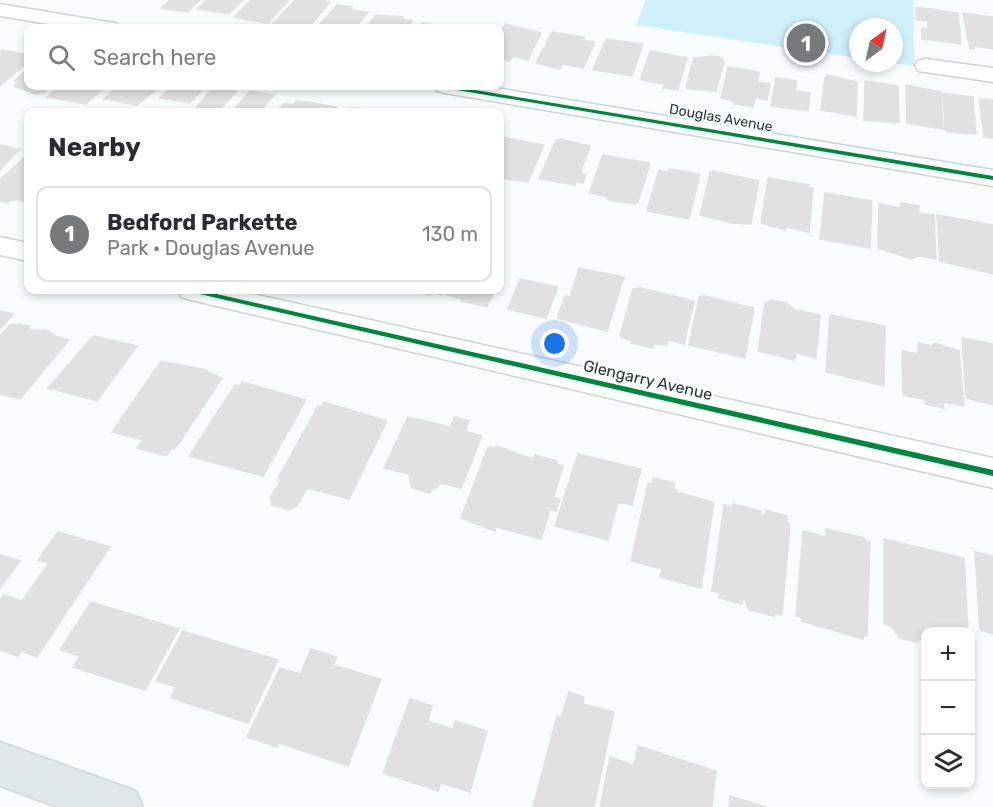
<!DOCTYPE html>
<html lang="en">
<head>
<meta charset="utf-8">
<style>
	body { margin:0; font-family:Rubik,sans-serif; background:#f7f7f7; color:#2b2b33 }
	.controls { position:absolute; right:18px; bottom:18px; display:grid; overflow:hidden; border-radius:12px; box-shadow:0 3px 9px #0003 }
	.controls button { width:54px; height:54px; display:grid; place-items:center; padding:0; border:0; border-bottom:2px solid #e1e1e2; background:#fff; color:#2b2b33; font:30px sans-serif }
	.compass { position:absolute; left:849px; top:18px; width:54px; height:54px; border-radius:50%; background:#fff; box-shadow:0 3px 9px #0003; rotate:33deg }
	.you { position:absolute; left:555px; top:344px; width:21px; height:21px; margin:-15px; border:4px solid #fff; border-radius:50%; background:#1a73e8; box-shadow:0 0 0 9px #1a73e833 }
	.badge { display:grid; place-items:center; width:39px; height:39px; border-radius:50%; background:#767a7c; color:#fff; font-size:20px; font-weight:700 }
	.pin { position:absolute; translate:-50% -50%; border:3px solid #fff; box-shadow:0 2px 6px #0006 }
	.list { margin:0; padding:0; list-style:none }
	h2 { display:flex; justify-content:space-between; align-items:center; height:78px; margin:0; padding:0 24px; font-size:26px }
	h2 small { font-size:20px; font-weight:400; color:#7c7c81 }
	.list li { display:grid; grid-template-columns:39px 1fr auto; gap:18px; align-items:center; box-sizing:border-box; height:96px; margin:0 12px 12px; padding:0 12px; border:2px solid #e1e1e2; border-radius:12px }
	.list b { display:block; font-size:22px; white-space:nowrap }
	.list p { margin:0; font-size:20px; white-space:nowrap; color:#7c7c81 }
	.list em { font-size:20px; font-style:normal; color:#7c7c81 }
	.icon { flex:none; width:33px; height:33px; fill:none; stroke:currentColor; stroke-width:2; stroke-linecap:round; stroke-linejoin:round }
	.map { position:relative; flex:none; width:993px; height:807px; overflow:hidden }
	.search { position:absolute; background:#fff; box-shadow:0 3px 9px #0003; left:24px; top:24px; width:480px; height:66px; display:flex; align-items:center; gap:15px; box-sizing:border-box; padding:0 21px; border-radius:12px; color:#7c7c81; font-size:22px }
	.panel { position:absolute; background:#fff; box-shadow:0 3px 9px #0003; left:24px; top:108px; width:480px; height:186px; border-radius:12px }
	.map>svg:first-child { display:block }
	.green { fill:#cfeffa }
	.building { fill:#e1e1e1; stroke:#e1e1e1; stroke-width:1.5 }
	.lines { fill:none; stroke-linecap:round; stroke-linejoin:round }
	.minor-casing { stroke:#cfd3d4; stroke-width:3 }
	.major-casing { stroke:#d3d6d6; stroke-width:3 }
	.minor { fill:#feffff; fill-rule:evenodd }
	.major { fill:#e0e7e9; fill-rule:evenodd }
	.cycleway-casing { stroke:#f6fdff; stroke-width:3 }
	.cycleway { fill:#00873e; fill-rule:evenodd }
	.labels { text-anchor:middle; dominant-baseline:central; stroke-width:5; stroke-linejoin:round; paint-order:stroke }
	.far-street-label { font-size:14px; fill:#303436; stroke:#f6fdff }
	.street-label { font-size:16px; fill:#303436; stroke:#f6fdff }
</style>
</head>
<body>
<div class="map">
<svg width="993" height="807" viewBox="0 0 993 807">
	<rect width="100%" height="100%" fill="#f8fcfd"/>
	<path class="green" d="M646,0H913L914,66L891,63H894V27H858V58L636,25Z"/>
	<path class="building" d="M170,0H200L187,12L161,8Z
		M207,0H243L229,14L197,9Z
		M251,0H289L268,23L234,17Z
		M295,0H317L330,2L308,28L273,24Z
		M337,5L352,7L351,10L368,12L355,28H317Z
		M916,7L958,13L961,44L922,39V28L928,29V21L916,20Z
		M963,13L993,17V49L973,46L974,49H970Z
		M376,15L403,17L402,19L412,21L406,28H366Z
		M422,23L449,27L406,28L409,24L420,26Z
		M505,24L541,33L528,60L513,56L510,61L500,59V34Z
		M552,32L584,37L582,40L595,42L583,68L562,64L560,69L536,63Z
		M606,39L643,44L632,76L593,70Z
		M2,50L24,54L28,51V62L0,86V52Z
		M650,51L687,58L678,90L663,88L664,84L640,80Z
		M714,56L720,57L724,62L716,91L688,89L686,87L694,58Z
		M728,67L759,72L758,82L770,84L767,100L755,98L753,107L734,104L735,101L721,98Z
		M28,69V86H52L44,93L35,94L14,86L19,82L14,81Z
		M827,75L857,82L856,116L821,110L825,77Z
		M776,78L797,81L795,91L810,93L808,111L771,106Z
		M865,81L898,86L899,123L864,120Z
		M906,85L941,92L943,129L907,123Z
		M60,86H106L86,104L47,97Z
		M118,86H161L137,105L104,99Z
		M172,86H206L190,103L160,98Z
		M213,87L237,91L219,110L196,108Z
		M250,91L274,95L260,112H232Z
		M943,93L973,97L976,134L948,132L945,129Z
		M979,99L993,100V138L984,137Z
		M296,101L308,102L336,107L332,112H276L284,103L293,105Z
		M349,108L373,110L372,112H375H345Z
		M502,137L544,145L528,182L500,178Z
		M560,139L590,146L580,173L586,174L583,183L576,182L575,185L539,179L556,140Z
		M0,145L20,149L0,170Z
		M28,154V203L18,200H11L8,203L0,201V180Z
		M603,155L650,163L638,202L635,204L609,200L604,196L589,193Z
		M670,169L700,174L689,219L647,211L659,170L668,172Z
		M713,171L759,181L751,224L732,223L700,215L710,172Z
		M768,178L809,185V188H813L809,232L786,227L785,230L761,223Z
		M825,193L872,201L870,248L820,239Z
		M901,203L919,206V213L934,215L936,259L918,256L911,259L878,248L879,204L901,208Z
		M937,215L993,225V274L940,261Z
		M579,268L624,277L607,331L557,318L565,296L570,297Z
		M520,279L558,287L546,318L508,309Z
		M641,288L694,301L684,344L668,340L667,345L653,344V348L631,343L632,340L622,338L620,335L633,289Z
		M414,290H444L441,295L431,292L430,295Z
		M450,290H495L487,307L461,301L462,299L447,295Z
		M704,296L754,308L745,358L689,345L699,297Z
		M771,300L787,303L793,309L820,315L816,358L796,353L795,360L758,351L765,303Z
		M0,311L14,314L0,329Z
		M830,315L885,326L884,386L826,372Z
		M20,324L29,326V330H46L57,337L69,340L20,399L0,394V336L10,325Z
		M93,336L137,346L97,401L48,388Z
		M962,338L993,344V405L966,398Z
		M918,343L932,346L935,343L959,351L964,406L943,402L944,408L925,404V399L903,395L902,351L918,354Z
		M161,361L207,370L206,371L222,378L175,449L172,448L166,456L137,448L143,440L112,432Z
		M242,382L306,400L263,476L189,456L235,385L240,386Z
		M324,402L387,421L349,499L307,488L297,506L289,510L272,505L270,498L281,480H277L318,406H322Z
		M408,417L450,427L455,417L469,421L465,431L482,436L461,488L442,483L429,493L412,488L409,474L384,468Z
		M496,446L533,459L535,455L557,461L556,464L563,466L554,497L560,499L556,511L550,510L541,539L496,527L495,531L461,518L488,447L495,448Z
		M578,454L641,469L632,505L618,502L608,540L555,526Z
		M653,478L675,483L673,489L677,490L676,492L714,502L701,588L660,577L662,569L631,561L648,483L652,484Z
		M733,504L761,511V514L766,515V510L787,516V523L790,525L782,615L774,613V616L749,610L745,600L743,599L742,604L719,598L720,593L712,591L724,505L733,507Z
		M826,529L865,538L864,541L870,542L867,636L864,635L863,639L801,621V617L796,616L803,531L826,537Z
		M58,532L110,547L37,657L21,651L18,656L0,650V600L4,595L22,601L49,563L38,560Z
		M884,539L964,558L968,632H926V636L916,642L900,638L891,626L884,624Z
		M975,552L993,556V634L980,630Z
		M0,555L20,561L0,588Z
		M91,602L179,629L145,690L73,667L80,656L60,650Z
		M183,631L278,660L248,723L171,698L176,687L156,681Z
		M311,649L337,657L333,665L381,679L348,766L279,743L277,747L247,737L280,668L300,674Z
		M569,692L584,697L583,704L614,712L594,807H533L557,716L561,718Z
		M410,699L432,706L428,721L453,729L455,721L487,731L470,792L441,783L438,791L383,773Z
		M638,746L716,771L712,807H600L610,757L634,765Z
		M730,796L766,807H729Z"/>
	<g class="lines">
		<defs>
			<path id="minor" d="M0,4L108,22L116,23L119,28H73L0,16Z
				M926,59L993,68V82L918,71L915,66L918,61Z
				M433,86H484L993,170V186L445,93L437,91Z
				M0,237L28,243V261L0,255Z
				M177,290H235L993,458V488L191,300L181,297Z"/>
			<path id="major" d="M0,742L136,791L143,807H57L0,786Z"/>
		</defs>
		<use href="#minor" class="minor-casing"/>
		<use href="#major" class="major-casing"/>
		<use href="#minor" class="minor"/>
		<use href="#major" class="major"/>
		<defs>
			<path id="cycleway" d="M442,86H451L993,176V180L445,88Z
				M188,290H199L993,470V476L191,292Z"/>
		</defs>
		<use href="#cycleway" class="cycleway-casing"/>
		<use href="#cycleway" class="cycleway"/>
	</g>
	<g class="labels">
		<g class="far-street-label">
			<text transform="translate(721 118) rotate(10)">Douglas Avenue</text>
		</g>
		<g class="street-label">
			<text transform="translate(648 380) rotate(13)">Glengarry Avenue</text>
		</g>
	</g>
</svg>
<div class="controls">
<button>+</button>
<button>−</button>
<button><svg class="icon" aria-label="layers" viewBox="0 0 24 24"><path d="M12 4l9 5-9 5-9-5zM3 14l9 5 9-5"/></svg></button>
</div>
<svg class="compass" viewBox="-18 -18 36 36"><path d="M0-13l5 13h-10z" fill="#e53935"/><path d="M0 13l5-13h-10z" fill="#7c7c81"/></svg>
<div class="you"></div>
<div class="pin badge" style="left:806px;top:43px">1</div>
<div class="search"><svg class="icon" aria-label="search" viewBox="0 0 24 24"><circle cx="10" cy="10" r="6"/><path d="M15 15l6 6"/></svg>Search here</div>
<section class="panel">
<h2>Nearby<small></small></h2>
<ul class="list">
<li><span class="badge">1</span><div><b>Bedford Parkette</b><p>Park · Douglas Avenue</p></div><em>130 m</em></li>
</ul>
</section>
</div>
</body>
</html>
